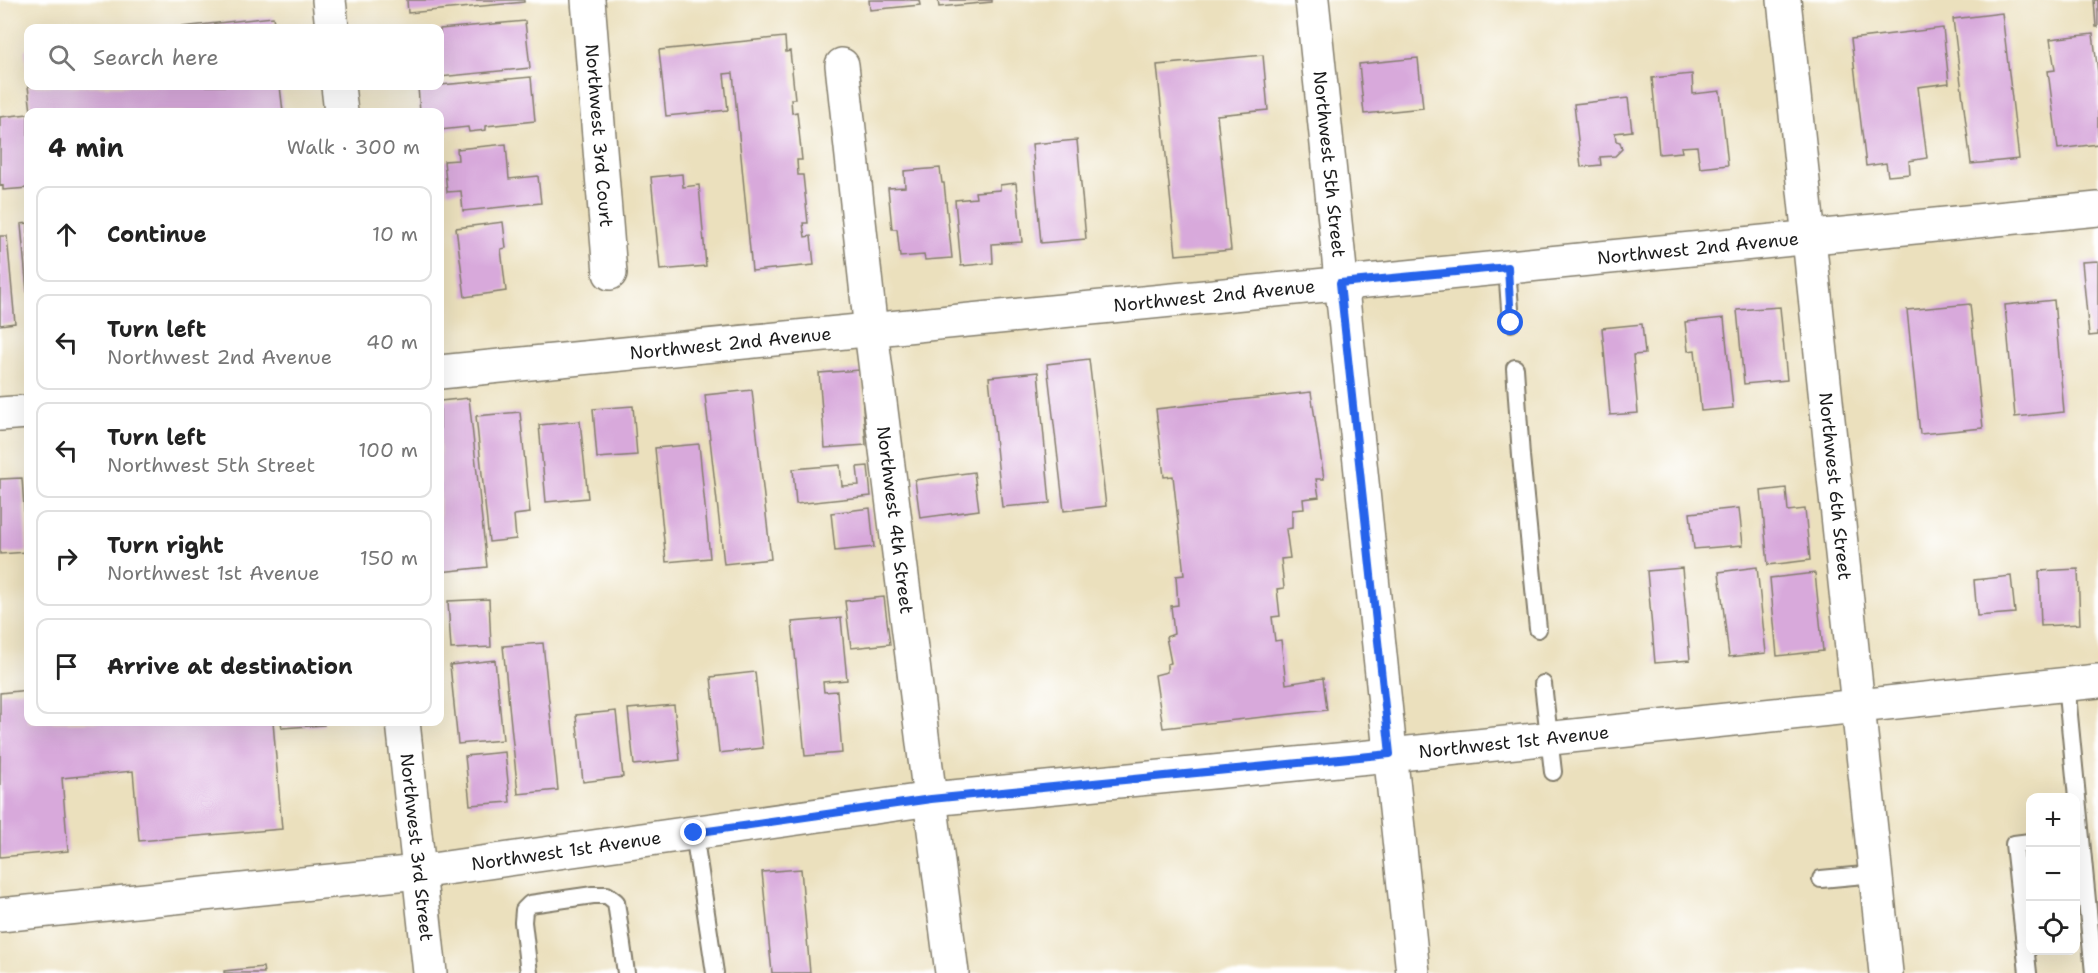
<!DOCTYPE html>
<html lang="en">
<head>
<meta charset="utf-8">
<style>
	body { margin:0; font-family:"Shantell Sans",sans-serif; background:#f6f6f6; color:#222 }
	.controls { position:absolute; right:18px; bottom:18px; display:grid; overflow:hidden; border-radius:12px; box-shadow:0 6px 24px #0002 }
	.controls button { width:54px; height:54px; display:grid; place-items:center; padding:0; border:0; border-bottom:2px solid #e0e0e0; background:#fff; color:#222; font:30px sans-serif }
	.stop { position:absolute; width:18px; height:18px; margin:-14px; border:4px solid #2563eb; border-radius:50%; background:#fff }
	.stop.end { background:#2563eb; border-color:#fff; box-shadow:0 2px 6px #0008 }
	.list { margin:0; padding:0; list-style:none }
	h2 { display:flex; justify-content:space-between; align-items:center; height:78px; margin:0; padding:0 24px; font-size:26px }
	h2 small { font-size:20px; font-weight:400; color:#767676 }
	.list li { display:grid; grid-template-columns:39px 1fr auto; gap:18px; align-items:center; box-sizing:border-box; height:96px; margin:0 12px 12px; padding:0 12px; border:2px solid #e0e0e0; border-radius:12px }
	.list b { display:block; font-size:22px; white-space:nowrap }
	.list p { margin:0; font-size:20px; white-space:nowrap; color:#767676 }
	.list em { font-size:20px; font-style:normal; color:#767676 }
	.icon { flex:none; width:33px; height:33px; fill:none; stroke:currentColor; stroke-width:2; stroke-linecap:round; stroke-linejoin:round }
	.map { position:relative; flex:none; width:2098px; height:973px; overflow:hidden }
	.search { position:absolute; background:#fff; box-shadow:0 6px 24px #0002; left:24px; top:24px; width:420px; height:66px; display:flex; align-items:center; gap:15px; box-sizing:border-box; padding:0 21px; border-radius:12px; color:#767676; font-size:22px }
	.panel { position:absolute; background:#fff; box-shadow:0 6px 24px #0002; left:24px; top:108px; width:420px; height:618px; border-radius:12px }
	.map>svg:first-child { display:block }
	.building { fill:#d8a9db }
	.lines { fill:none; stroke-linecap:round; stroke-linejoin:round }
	.lane-casing { stroke:#847e6c; stroke-width:20 }
	.street-casing { stroke:#847e6c; stroke-width:36 }
	.secondary-casing { stroke:#847e6c; stroke-width:36 }
	.lane { stroke:#fff; stroke-width:16 }
	.street { stroke:#fff; stroke-width:33 }
	.secondary { stroke:#fff; stroke-width:33 }
	.route { stroke:#2563eb; stroke-width:8 }
	.labels { text-anchor:middle; dominant-baseline:central; stroke-width:4.5; stroke-linejoin:round; paint-order:stroke }
	.street-label { font-size:18px; fill:#1c1c1c; stroke:#fff }
</style>
</head>
<body>
<div class="map">
<svg width="2098" height="973" viewBox="0 0 2098 973">
	<rect width="100%" height="100%" fill="#fff"/>
	<filter id="ink" filterUnits="userSpaceOnUse"><feTurbulence type="fractalNoise" baseFrequency=".0167" numOctaves="2"/><feDisplacementMap in="SourceGraphic" scale="12" xChannelSelector="R" yChannelSelector="G"/><feConvolveMatrix kernelMatrix="1 2 1 2 8 2 1 2 1" color-interpolation-filters="sRGB"/></filter>
	<filter id="wash" filterUnits="userSpaceOnUse"><feTurbulence type="fractalNoise" baseFrequency=".008" numOctaves="4" result="noise"/><feDisplacementMap in="SourceGraphic" scale="24" xChannelSelector="R" yChannelSelector="G"/><feGaussianBlur stdDeviation="1.35" result="paint"/><feColorMatrix in="noise" values="0 0 0 0 0 0 0 0 0 0 0 0 0 0 0 0 0 1.4 0 .05"/><feComposite in="paint" operator="in"/></filter>
	<g filter="url(#wash)">
		<rect width="100%" height="100%" fill="#ebe0bd"/>
		<g id="blocks">
			<path class="building" d="M407,0H524V2L408,13Z
				M869,0H919L920,5L870,10Z
				M938,0H992V2L939,7Z
				M2094,0H2098V27H2096Z
				M2002,13L2019,159L1971,164L1953,19Z
				M273,17L275,28H182V27Z
				M525,21L530,68L440,77V29Z
				M1943,28L1949,83L1918,87L1927,158L1909,161L1910,174L1888,176L1886,163L1866,166L1851,39Z
				M2093,34L2098,73V144L2058,149L2048,71L2055,70L2050,39Z
				M785,37L786,52L790,51L795,99H791L792,113L797,112L802,160H797L798,175H803L808,223H803L805,237L811,236L814,265L752,271L733,73L724,74L728,110L666,116L659,50Z
				M25,49H28V72H27Z
				M1263,55L1268,110L1217,115L1231,250L1176,255L1157,65Z
				M1418,58L1423,108L1364,114L1359,64Z
				M1692,74L1693,94L1720,91L1728,165L1700,168L1697,146L1681,147L1682,152L1659,154L1652,78Z
				M531,77L535,121L486,126V130L469,132L468,127L440,130V112H420L418,87Z
				M28,86H280L283,112H31Z
				M1628,98L1632,131L1615,133L1616,141L1620,142L1622,149L1615,156L1600,157L1601,165L1581,167L1574,104Z
				M28,114V188L3,190V185L0,186V117Z
				M1077,140L1086,239L1041,243L1032,144Z
				M506,144L509,179L538,176L541,203L463,211L461,191L447,192L444,161L458,160L457,149Z
				M940,168L942,183H944L952,258L925,260L924,255L900,257L897,229H892L888,188L905,187L904,171Z
				M682,174L683,187L699,185L706,266L660,270L651,177Z
				M1016,183L1022,242L992,244L993,263L961,266L955,200L976,198L975,192L1000,190V185Z
				M503,222L506,248L501,249L506,291L465,297L456,228Z
				M28,223V292H27L21,224Z
				M0,236H7L15,323L0,325Z
				M2098,261V335L2089,336L2082,262Z
				M2054,300L2064,412L2015,417L2005,305Z
				M1970,304L1983,428L1920,434L1907,310Z
				M1780,307L1787,380L1744,384L1737,310Z
				M1724,318L1733,408L1701,411L1695,350L1688,351L1685,322Z
				M1642,324L1645,354L1633,355L1638,413L1610,415L1602,328Z
				M1089,359L1106,506L1064,511L1047,364Z
				M860,370L866,445L825,448L819,373Z
				M1038,372L1050,503L1002,507L989,377Z
				M752,390L771,559L724,564L705,395Z
				M1311,392L1324,479H1316L1319,497L1303,499L1304,509L1292,510V528L1286,529L1290,558L1281,559L1284,588L1277,589L1280,616L1272,617L1275,641L1281,640L1286,684L1323,678L1327,710L1163,728L1155,675L1167,672V664L1171,663L1166,637L1174,634L1171,606L1178,605L1176,576L1184,575L1173,476L1164,477L1156,409Z
				M469,398L487,567L440,572V401Z
				M633,406L637,455L597,458L593,409Z
				M520,412L530,513L514,515L516,539L489,542L476,416Z
				M580,421L588,498L546,502L539,425Z
				M699,444L710,558L666,562L655,448Z
				M840,465L842,486L859,485L857,467L868,466L871,496L796,504L793,469Z
				M974,472L979,510L920,518L915,480Z
				M22,478L27,552L0,554V479Z
				M1786,488L1788,511L1805,509L1810,560L1768,565L1761,491Z
				M870,508L874,547L835,551L831,513Z
				M1739,508L1743,545L1694,549L1690,513Z
				M1757,567L1766,653L1729,657L1719,572Z
				M1682,568L1690,660L1655,663L1647,571Z
				M2078,569L2080,624L2041,626L2039,571Z
				M1815,573L1823,651L1777,656L1770,578Z
				M2011,576L2015,613L1977,616L1974,580Z
				M884,597L890,644L851,648L845,601Z
				M489,599L491,647L451,649L448,601Z
				M841,618L847,680L823,682L824,692L837,691L842,753L805,756L792,622Z
				M543,643L558,790L518,794L503,646Z
				M495,660L503,740L458,744L450,665Z
				M755,672L763,748L719,753L711,677Z
				M28,690V722H273L282,829L139,841L133,771L62,778L68,851L0,857V693Z
				M674,705L680,760L634,765L628,709Z
				M616,711L623,777L583,782L576,715Z
				M281,722H324V725L282,728Z
				M505,752L510,802L470,805L465,756Z
				M801,869L810,973H772L762,872Z
				M263,967L264,973H224V971Z"/>
		</g>
	</g>
	<g filter="url(#ink)">
		<use href="#blocks" fill-opacity="0" stroke="#847e6c" stroke-width="1.5"/>
		<g class="lines">
			<defs>
				<path id="lane" d="M1507,267L1511,323
					M1515,368L1521,456L1538,629
					M1543,684L1553,772
					M2066,684L2094,973
					M694,833L715,973
					M1821,879L1875,874
					M529,973L523,922L524,910L530,904L593,895H607L616,902L626,973
					M2028,973L2014,844L2030,842"/>
				<g id="street">
					<path d="M329,0L332,28"/>
					<path id="s1" d="M588,0L610,273"/>
					<path id="s2" d="M1784,0L1886,973"/>
					<path id="s3" d="M842,65L871,331L952,973"/>
					<path d="M338,86L341,112"/>
					<path id="s4" d="M440,372L2098,209"/>
					<path d="M0,414L28,412"/>
					<path id="s5" d="M403,722L430,973"/>
					<path id="s6" d="M0,915L418,872L931,799L1390,755L2098,681"/>
				</g>
				<g id="secondary">
					<path id="s7" d="M1312,0L1413,973"/>
				</g>
			</defs>
			<use href="#lane" class="lane-casing"/>
			<use href="#street" class="street-casing"/>
			<use href="#secondary" class="secondary-casing"/>
			<use href="#lane" class="lane"/>
			<use href="#street" class="street"/>
			<use href="#secondary" class="secondary"/>
		</g>
	</g>
	<g class="lines" filter="url(#ink)">
		<path class="route" d="M694,833L931,799L1390,754L1340,283L1508,267L1511,323"/>
	</g>
	<g class="labels">
		<g class="street-label">
			<text stroke="none"><textPath href="#s1" startOffset="136">Northwest 3rd Court</textPath></text>
			<text stroke="none"><textPath href="#s7" startOffset="165">Northwest 5th Street</textPath></text>
			<text stroke="none"><textPath href="#s4" startOffset="1264">Northwest 2nd Avenue</textPath></text>
			<text stroke="none"><textPath href="#s4" startOffset="778">Northwest 2nd Avenue</textPath></text>
			<text stroke="none"><textPath href="#s4" startOffset="292">Northwest 2nd Avenue</textPath></text>
			<text stroke="none"><textPath href="#s2" startOffset="489">Northwest 6th Street</textPath></text>
			<text stroke="none"><textPath href="#s3" startOffset="458">Northwest 4th Street</textPath></text>
			<text stroke="none"><textPath href="#s6" startOffset="1524">Northwest 1st Avenue</textPath></text>
			<text stroke="none"><textPath href="#s5" startOffset="126">Northwest 3rd Street</textPath></text>
			<text stroke="none"><textPath href="#s6" startOffset="570">Northwest 1st Avenue</textPath></text>
		</g>
	</g>
</svg>
<div class="controls">
<button>+</button>
<button>−</button>
<button><svg class="icon" aria-label="locate" viewBox="0 0 24 24"><circle cx="12" cy="12" r="6"/><path d="M12 2v4M12 18v4M2 12h4M18 12h4"/></svg></button>
</div>
<div class="stop" style="left:1511px;top:323px"></div>
<div class="stop end" style="left:694px;top:833px"></div>
<div class="search"><svg class="icon" aria-label="search" viewBox="0 0 24 24"><circle cx="10" cy="10" r="6"/><path d="M15 15l6 6"/></svg>Search here</div>
<section class="panel">
<h2>4 min<small>Walk · 300 m</small></h2>
<ul class="list">
<li><svg class="icon" aria-label="ahead" viewBox="0 0 24 24"><path d="M12 20V5M6 11l6-6 6 6"/></svg><div><b>Continue</b></div><em>10 m</em></li>
<li><svg class="icon" aria-label="left" viewBox="0 0 24 24"><path d="M17 20v-9H6M10 6l-5 5 5 5"/></svg><div><b>Turn left</b><p>Northwest 2nd Avenue</p></div><em>40 m</em></li>
<li><svg class="icon" aria-label="left" viewBox="0 0 24 24"><path d="M17 20v-9H6M10 6l-5 5 5 5"/></svg><div><b>Turn left</b><p>Northwest 5th Street</p></div><em>100 m</em></li>
<li><svg class="icon" aria-label="right" viewBox="0 0 24 24"><path d="M7 20v-9h11M14 6l5 5-5 5"/></svg><div><b>Turn right</b><p>Northwest 1st Avenue</p></div><em>150 m</em></li>
<li><svg class="icon" aria-label="arrive" viewBox="0 0 24 24"><path d="M6 21V4h12l-3 4 3 4H6"/></svg><div><b>Arrive at destination</b></div></li>
</ul>
</section>
</div>
</body>
</html>
